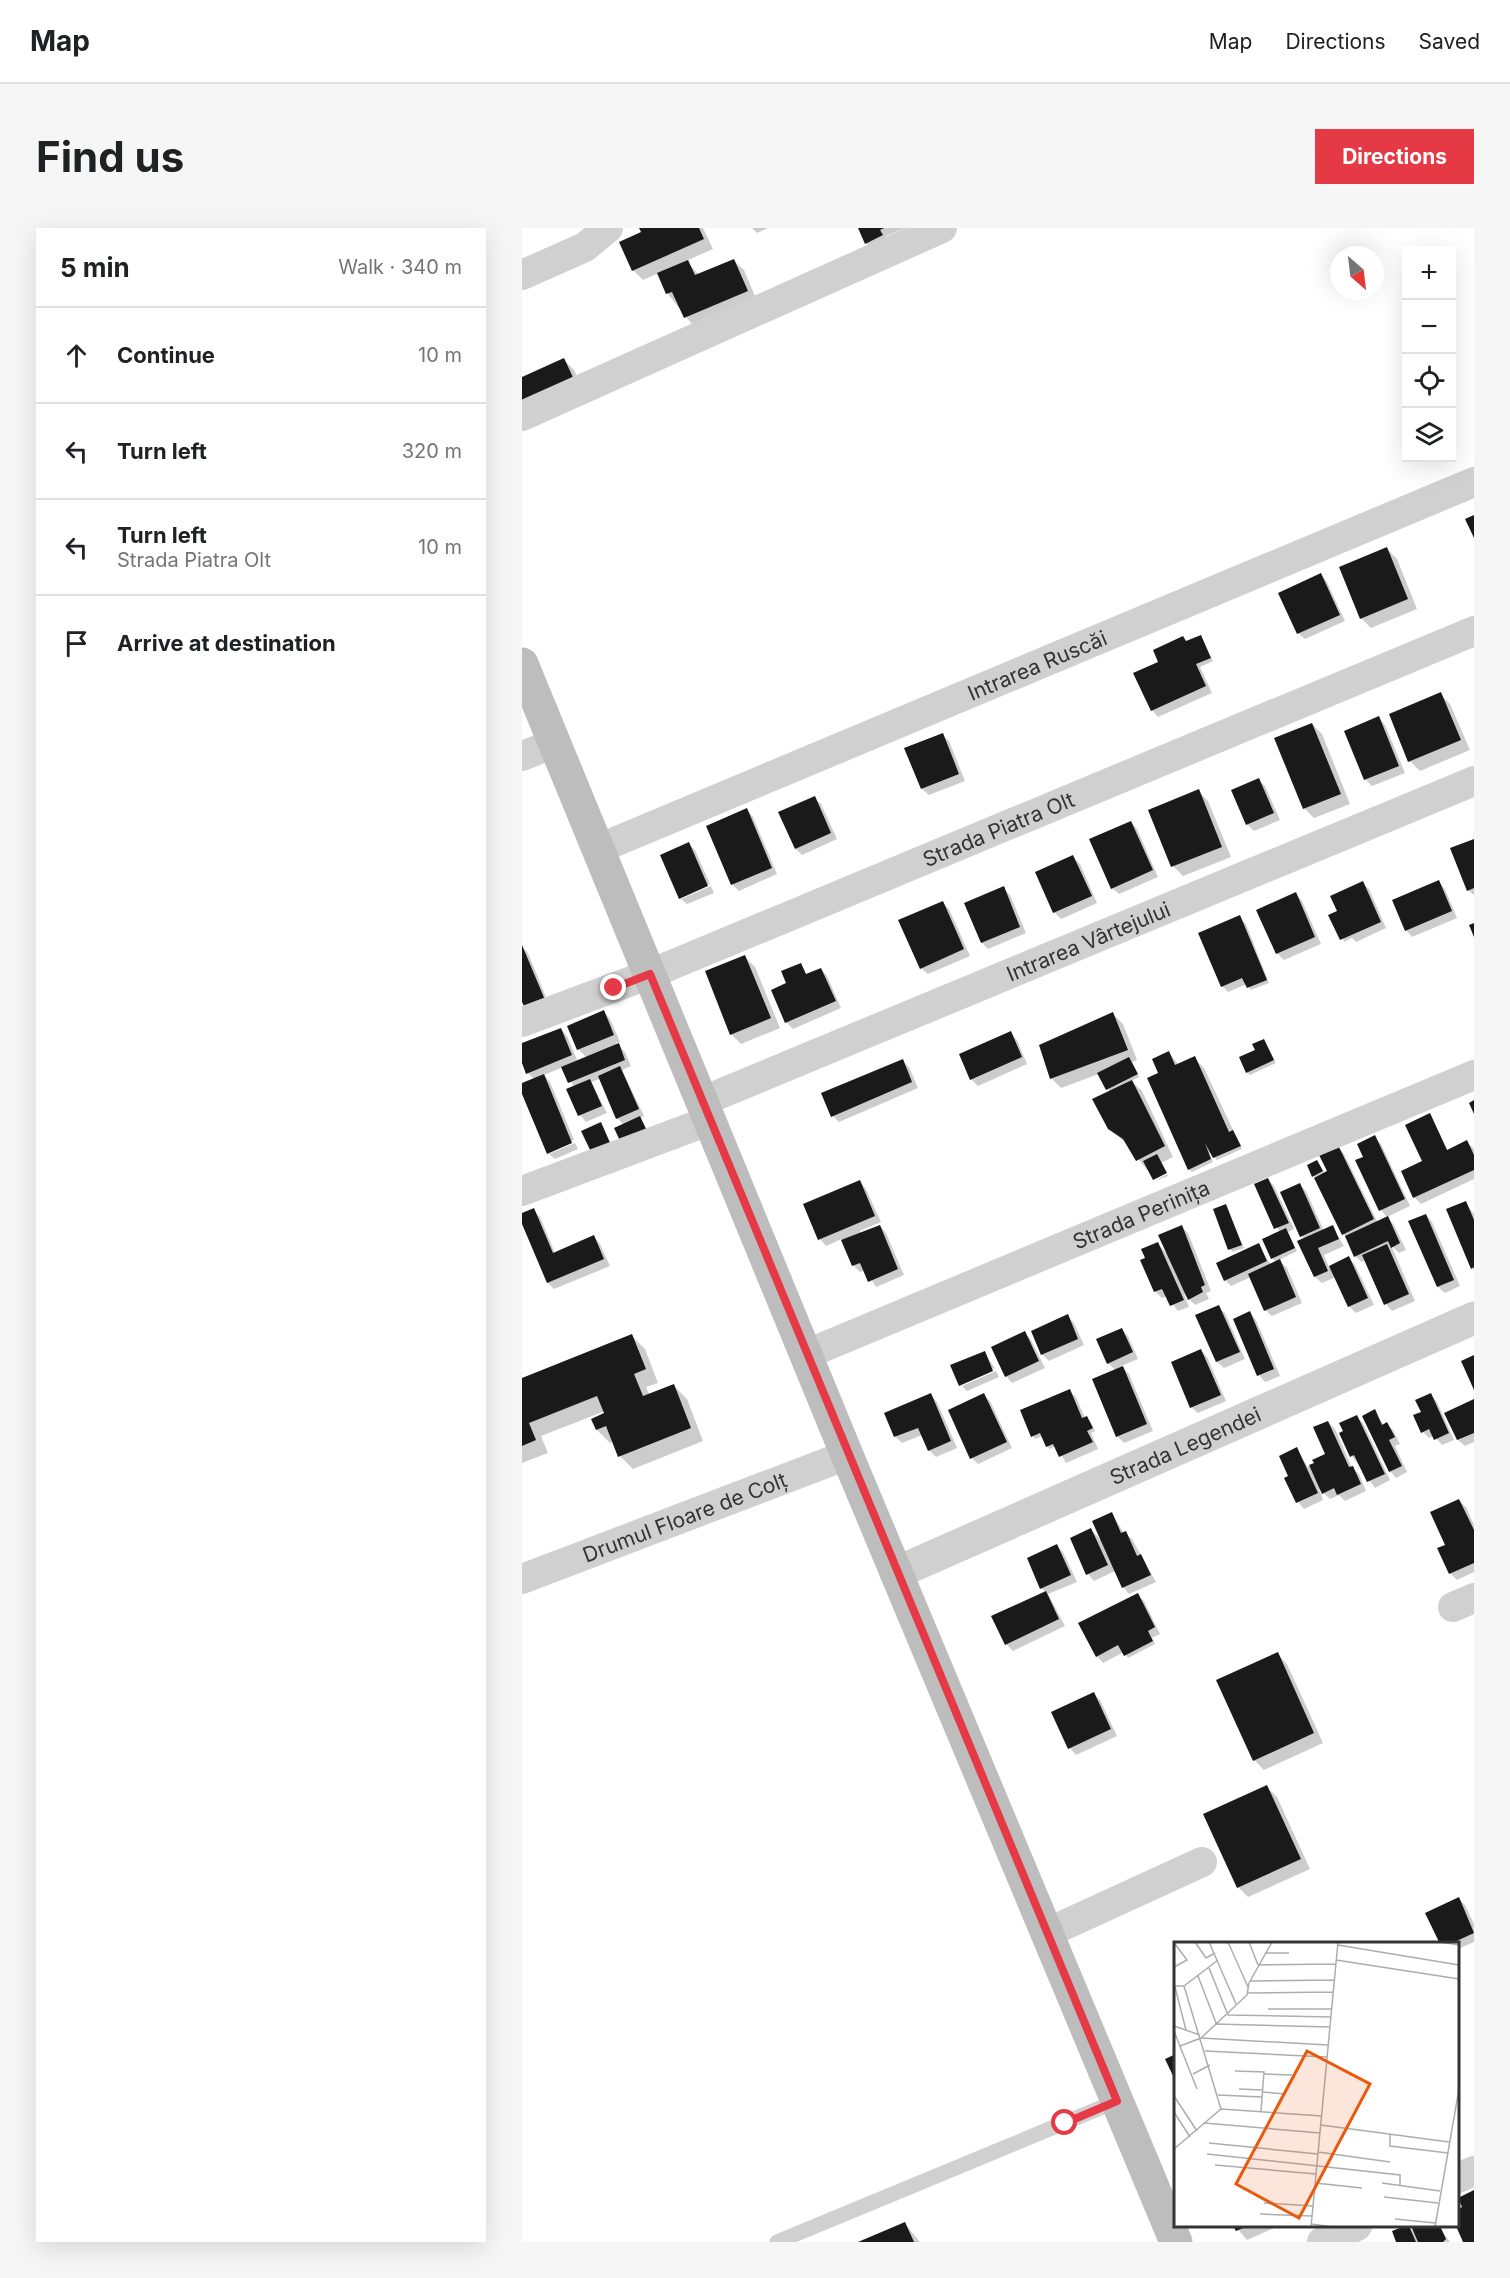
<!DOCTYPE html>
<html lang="en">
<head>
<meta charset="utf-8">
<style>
	body { margin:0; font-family:Inter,sans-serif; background:#f6f6f6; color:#202124 }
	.controls { position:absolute; right:18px; top:18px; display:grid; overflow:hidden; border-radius:0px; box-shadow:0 6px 24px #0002 }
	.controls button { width:54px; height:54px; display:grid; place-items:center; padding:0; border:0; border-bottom:2px solid #e0e0e0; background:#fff; color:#202124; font:30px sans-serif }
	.compass { position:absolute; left:808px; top:18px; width:54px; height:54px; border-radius:50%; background:#fff; box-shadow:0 6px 24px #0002; rotate:152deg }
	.stop { position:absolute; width:18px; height:18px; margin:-14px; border:4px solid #e63946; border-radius:50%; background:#fff }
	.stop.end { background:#e63946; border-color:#fff; box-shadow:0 2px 6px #0008 }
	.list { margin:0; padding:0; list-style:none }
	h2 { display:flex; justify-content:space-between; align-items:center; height:78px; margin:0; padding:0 24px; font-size:26px }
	h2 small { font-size:20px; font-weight:400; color:#757577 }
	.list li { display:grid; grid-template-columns:39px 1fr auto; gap:18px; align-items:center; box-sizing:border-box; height:96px; padding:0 24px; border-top:2px solid #e0e0e0 }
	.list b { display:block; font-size:22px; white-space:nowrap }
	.list p { margin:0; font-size:20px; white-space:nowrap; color:#757577 }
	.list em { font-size:20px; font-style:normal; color:#757577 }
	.icon { flex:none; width:33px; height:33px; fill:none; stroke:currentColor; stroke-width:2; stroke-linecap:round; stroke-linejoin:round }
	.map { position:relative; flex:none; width:952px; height:2014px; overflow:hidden; border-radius:0px }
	header { display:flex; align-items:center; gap:36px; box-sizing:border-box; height:84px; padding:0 30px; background:#fff; border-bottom:2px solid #e0e0e0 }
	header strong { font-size:28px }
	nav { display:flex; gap:33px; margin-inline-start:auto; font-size:21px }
	.intro { display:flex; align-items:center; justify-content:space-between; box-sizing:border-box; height:144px; padding:0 36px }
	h1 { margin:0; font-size:42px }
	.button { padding:15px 27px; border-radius:0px; background:#e63946; color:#fff; font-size:21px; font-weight:700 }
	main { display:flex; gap:36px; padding:0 36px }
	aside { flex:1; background:#fff; border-radius:0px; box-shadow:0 6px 24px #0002 }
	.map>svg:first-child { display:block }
	.shadow { fill:#0003 }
	.building { fill:#1a1a1a }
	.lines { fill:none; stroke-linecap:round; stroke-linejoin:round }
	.service { stroke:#d0d0d0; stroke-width:15 }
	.minor { stroke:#d0d0d0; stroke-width:30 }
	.tertiary { stroke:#d0d0d0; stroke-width:33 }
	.secondary { stroke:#bdbdbd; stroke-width:33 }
	.route { stroke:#e63946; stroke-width:8 }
	.labels { text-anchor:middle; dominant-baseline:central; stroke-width:6; stroke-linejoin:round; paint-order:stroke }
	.street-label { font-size:21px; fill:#333; stroke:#fff }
	.inset-road { fill:none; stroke:#adadad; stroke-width:1.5 }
	.view { fill:#e8590c; fill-opacity:0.15; stroke:#e8590c; stroke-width:3 }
	.inset-edge { fill:none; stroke:#333; stroke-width:3 }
</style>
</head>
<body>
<header>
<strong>Map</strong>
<nav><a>Map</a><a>Directions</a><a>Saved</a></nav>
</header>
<div class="intro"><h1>Find us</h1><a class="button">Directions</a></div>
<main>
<aside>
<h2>5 min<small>Walk · 340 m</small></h2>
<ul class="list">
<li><svg class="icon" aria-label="ahead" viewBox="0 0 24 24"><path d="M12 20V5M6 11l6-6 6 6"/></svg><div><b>Continue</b></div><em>10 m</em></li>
<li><svg class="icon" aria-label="left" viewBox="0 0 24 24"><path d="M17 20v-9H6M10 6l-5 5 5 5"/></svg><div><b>Turn left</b></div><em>320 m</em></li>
<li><svg class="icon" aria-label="left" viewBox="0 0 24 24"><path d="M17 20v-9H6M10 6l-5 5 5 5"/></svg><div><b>Turn left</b><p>Strada Piatra Olt</p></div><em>10 m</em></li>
<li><svg class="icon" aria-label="arrive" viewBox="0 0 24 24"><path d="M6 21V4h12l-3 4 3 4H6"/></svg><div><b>Arrive at destination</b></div></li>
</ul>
</aside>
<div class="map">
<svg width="952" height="2014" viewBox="0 0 952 2014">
	<rect width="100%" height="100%" fill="#fff"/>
	<path class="shadow" d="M118,0H181L191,21L164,33L177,47L212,33L222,42L235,73L173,100L145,65L137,45L121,52L111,42L121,5Z
		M230,0H246L235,5Z
		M337,0H383L364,8L366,14L350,21L344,15Z
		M42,132L52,142L64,168L0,151Z
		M865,321L875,331L895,381L849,400L839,390Z
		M799,347L805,354L823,393L783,411L776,405Z
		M678,409L691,433L678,439L690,465L636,489L630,482L639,434L661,410L665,415Z
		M918,466L928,476L948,522L898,543L888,533Z
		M857,490L863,497L883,545L850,558L844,552L824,503Z
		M790,496L800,506L828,576L792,590L782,580Z
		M420,507L427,513L443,553L407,567L400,561L384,521Z
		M736,552L743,558L758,592L732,603L726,597L711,563Z
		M676,563L686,573L709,629L661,648L651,638L628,583Z
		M292,570L299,576L315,611L280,627L274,621Z
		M225,582L231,589L255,646L217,663L210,656Z
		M609,594L615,601L636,649L597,666L590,660Z
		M952,612V667L946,662Z
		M167,616L173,622L188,656L159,668V671L158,670Z
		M551,629L558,636L575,675L539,691L532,684Z
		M917,654L923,661L935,690L890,709L884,702Z
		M840,655L847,661L864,700L834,714L830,710L822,714L814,684Z
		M189,658L192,665L165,676L159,671Z
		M481,660L488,667L504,705L466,721L460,715Z
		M774,666L780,673L799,716L762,732L755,725Z
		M421,675L427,681L448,728L406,746L399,740Z
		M717,689L724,696L747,755L729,762L725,756L706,764L700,758Z
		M0,719L6,725L28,779L0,770Z
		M223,729L233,739L258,800L219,816L209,806Z
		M278,737L285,748L299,741L305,748L319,780L271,801L265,795L251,762L266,756Z
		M82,784L88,791L98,814L94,815L103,824L109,838L100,842L122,888L118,890L127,906L102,897L95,890L78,851L69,854L85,885L64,894L58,887L46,862L52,859L41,839L22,847L28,854L52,912L27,923V926L0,862V856L12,851L6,845L0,831V817L39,801L45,808L56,834L65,830L57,822L47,799Z
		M591,786L601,796L615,832L610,834L617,849L609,853L620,863L651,929L625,942L605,916L587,900L588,864L577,846L539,860L529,850Z
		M488,805L495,812L505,836L456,858L449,851Z
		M742,812L754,835L728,847L725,844Z
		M647,825L657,837L672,830L682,840L720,921L695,932L687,924L691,934L670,944L667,941L638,846Z
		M380,833L387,839L396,860L317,894L311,888Z
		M908,887L926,923L945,914L952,921V951L899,976L892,969L902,934Z
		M852,909L859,916L888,978L865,989L859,982L835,933L843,929Z
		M53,915L56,921L33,931L27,926Z
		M816,919L822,926L856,995L866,990L872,997L884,1022L877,1025L869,1017L893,1073L870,1083L864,1076L844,1032L840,1034L833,1028L792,948L795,933L803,946L807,944Z
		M645,946L646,948L633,953Z
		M746,952L752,958L772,1001L766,1004L775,1023L757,1032L765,1040L780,1075L750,1088L743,1082L729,1049L709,1058L703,1052L736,1017L749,1037L755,1035L750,1030L758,1005L734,957Z
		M338,954L344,961L359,994L338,1003L339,1006L358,998L364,1005L382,1047L354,1059L343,1042L338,1044L331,1037L320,1011L304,1018L298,1011L283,977Z
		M778,957L784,963L802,1003L810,999L822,1018L802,1027L807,1039L827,1030L833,1037L852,1077L834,1085L827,1078L814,1049L800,1055L793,1049L777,1014L783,1012L780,1008Z
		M944,975L952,986V1042L950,1040Z
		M704,978L722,1020L710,1024L693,982Z
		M11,982L18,989L33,1025L72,1009L78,1016L88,1038L32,1061L26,1055L0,992V987Z
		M904,987L910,994L938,1058L923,1065L916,1059L888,994Z
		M660,999L666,1005L689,1063L684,1065L687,1071L673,1077L662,1066L667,1079L656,1083L645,1068L640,1070L633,1063L625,1030L635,1015L646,1027Z
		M696,1079L703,1085L723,1131L702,1140L695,1134L675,1088Z
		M728,1085L734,1092L758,1148L743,1154L737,1147L713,1091Z
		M545,1088L552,1095L562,1117L527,1133L520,1126Z
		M600,1102L606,1108L616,1131L599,1138L607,1146L631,1203L602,1215L595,1208L593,1142L586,1135Z
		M503,1105L509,1112L523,1140L490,1155L484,1148Z
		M110,1108L123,1121L136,1155L124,1159L128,1168L152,1158L165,1171L181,1213L111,1241L98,1228L92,1213L88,1215L75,1202L71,1192L84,1186L83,1183L19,1208L26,1225L0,1235V1152Z
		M679,1123L685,1129L704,1173L676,1185L669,1179Z
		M462,1125L473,1140L439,1155V1157L430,1138Z
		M474,1143L477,1149L445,1163L440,1158Z
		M547,1163L554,1169L563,1190L568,1193L573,1203L569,1205L576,1221L544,1235L534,1218L528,1221L525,1218L521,1208L513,1211L511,1208Z
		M409,1167L415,1174L435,1220L414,1229L407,1222L400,1207L380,1215L373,1208Z
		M462,1167L468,1173L490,1220L456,1236L450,1230Z
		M909,1167L915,1174L932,1212L920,1217L912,1208L907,1210L901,1204V1185Z
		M952,1172V1214L943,1218L936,1212L924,1185Z
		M852,1183L862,1197L865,1196L871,1202L878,1216L873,1218L885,1244L874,1250L868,1243Z
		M835,1189L841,1195L868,1252L853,1260L830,1228L819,1206Z
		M806,1194L813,1201L830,1240L837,1246L844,1263L823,1273L817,1267L808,1271L797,1261L801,1272L782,1281L776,1274L768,1249L774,1221L786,1239L805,1227Z
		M937,1273L944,1279L952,1297V1344L935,1352L928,1345Z
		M590,1286L602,1305L610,1311L634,1354L607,1366L601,1359L593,1343L572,1353L566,1346L569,1302L580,1313Z
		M535,1318L541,1324L555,1354L526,1366L543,1398L491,1423L484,1416L524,1364L519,1360Z
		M615,1367L622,1373L638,1406L630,1410L633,1416L606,1430L602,1424L581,1435L575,1428Z
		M755,1426L765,1436L801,1515L742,1542L732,1532Z
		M571,1466L578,1472L595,1508L554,1527L548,1520L531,1485Z
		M745,1559L755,1569L788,1641L726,1669L716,1659Z
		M937,1671L943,1677L952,1696V1714L936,1721V1716H920Z
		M383,1996L398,2014H340Z
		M713,1998H757L725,2012Z
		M886,1998L894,2006L890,1998H911L913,2001L917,1999L928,2014H876L872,2004Z"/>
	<path class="building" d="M117,0H177L182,11L110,43L97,14L119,4Z
		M336,0H362L358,2L361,7L343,16Z
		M212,31L226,63L162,90L150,64L144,66L135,45L166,32L173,47Z
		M42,130L55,158L0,182V149Z
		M952,287V310L943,291Z
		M865,319L886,371L838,391L817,339Z
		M799,345L818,387L775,406L756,365Z
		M679,407L689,430L674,436L684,458L629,483L611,445L636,434L631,422L661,408L664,413Z
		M919,464L939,512L886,534L867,486Z
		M857,488L877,538L842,552L822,503Z
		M790,495L819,566L781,581L752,510Z
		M421,505L437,546L399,561L382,520Z
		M737,550L752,585L724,597L709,562Z
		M677,561L700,619L649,639L626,582Z
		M293,568L309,605L273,621L256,584Z
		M225,580L250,640L209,657L184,598Z
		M609,593L631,642L589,661L567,611Z
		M952,611V660L945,663L928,620Z
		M167,614L186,658L157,671L138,627Z
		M551,627L570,668L531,685L513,644Z
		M917,652L930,683L883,703L870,672Z
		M841,653L859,694L818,712L806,687L815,683L808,668Z
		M482,658L498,699L459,715L442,675Z
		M774,664L793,709L754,726L734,682Z
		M421,673L442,721L398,741L376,692Z
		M718,687L745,752L725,760L720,750L699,759L676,705Z
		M952,695V709L947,697Z
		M0,717L23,772L2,778L0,774Z
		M223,727L249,790L208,807L183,743Z
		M279,735L284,746L299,740L314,773L263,795L249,762L264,755L259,743Z
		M82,782L92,807L55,822L45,798Z
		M591,784L606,822L528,851L517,817Z
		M39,800L50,827L4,846L0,835V815Z
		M489,803L500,829L448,852L437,826Z
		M742,811L752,832L724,845L717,829L733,822L730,816Z
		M97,815L103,832L46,855L39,839Z
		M647,823L653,837L673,828L707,904L711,902L719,918L691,930L683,915L689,931L666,942L625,850L636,845L630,831Z
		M607,829L616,846L584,862L575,845Z
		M381,831L390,854L309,889L299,865Z
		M98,838L117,881L94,891L76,848Z
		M22,846L50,915L25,926L0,866V855Z
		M68,851L80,878L56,888L44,861Z
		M610,852L643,918L614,933L601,911L586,901L570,871Z
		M952,872V886L947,875Z
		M908,885L925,922L945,912L952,927V942L891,970L879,943L900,933L883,897Z
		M118,888L125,903L99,915L92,900Z
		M79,894L89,917L70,926L59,903Z
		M853,907L883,971L857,983L833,932L841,929L835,916Z
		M816,917L852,991L820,1007L792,950L805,943L797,927Z
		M635,926L645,945L631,952L621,933Z
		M795,932L801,943L790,949L785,937Z
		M746,950L767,995L752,1001L732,956Z
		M338,952L353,988L296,1012L281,976Z
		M778,955L798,1000L778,1009L758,964Z
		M944,973L952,992V1039L949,1041L924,981Z
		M704,976L720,1017L706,1022L691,981Z
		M12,980L31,1025L72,1007L82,1031L25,1055L0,996V985Z
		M904,986L932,1052L915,1059L886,993Z
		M866,988L878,1015L869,1020L866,1013L832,1029L823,1008Z
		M358,997L376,1041L346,1054L338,1035L330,1038L319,1012Z
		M660,997L683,1057L679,1059L681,1064L666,1072L636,1007Z
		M811,997L817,1011L796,1020L806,1043L792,1049L775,1013Z
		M764,1000L773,1020L749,1031L740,1011Z
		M636,1014L662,1072L648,1078L640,1061L632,1064L618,1032L623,1030L619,1021Z
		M737,1015L745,1033L702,1053L694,1035Z
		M865,1016L887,1066L862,1077L840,1027Z
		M827,1028L846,1070L826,1079L807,1038Z
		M758,1031L774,1069L742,1083L726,1046Z
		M697,1077L718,1124L694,1134L673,1087Z
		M728,1083L752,1141L735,1148L711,1091Z
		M546,1086L556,1111L519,1127L509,1103Z
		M600,1100L611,1124L585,1136L574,1111Z
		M503,1103L517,1133L483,1149L469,1119Z
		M110,1106L124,1141L112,1146L121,1168L152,1156L169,1200L96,1229L84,1198L74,1202L69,1191L82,1185L75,1168L7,1195L14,1212L0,1218V1150Z
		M679,1121L699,1167L668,1180L649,1134Z
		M463,1123L471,1143L437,1158L428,1137Z
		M952,1127V1162L939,1133Z
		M601,1138L625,1196L594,1209L570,1151Z
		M548,1161L560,1190L565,1188L571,1200L565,1203L571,1214L537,1229L531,1216L524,1219L518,1205L509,1209L498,1182Z
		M409,1165L429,1213L406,1223L396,1200L372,1209L362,1185Z
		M462,1165L485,1214L448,1231L426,1182Z
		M909,1165L927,1205L912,1212L907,1201L899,1205L891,1187L899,1184L893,1172Z
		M952,1171V1205L935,1212L922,1185Z
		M853,1181L860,1197L865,1194L873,1209L867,1212L880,1238L867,1244L840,1188Z
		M835,1187L863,1246L845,1254L832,1227L828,1229L817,1205L821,1203L817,1195Z
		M806,1193L827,1239L831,1238L839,1256L815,1267L812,1260L800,1266L787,1237L792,1235L790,1232L803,1226L791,1199Z
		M775,1219L796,1265L774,1275L762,1250L766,1248L757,1228Z
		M937,1271L952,1302V1335L927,1346L915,1320L923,1317L908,1284Z
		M590,1284L599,1305L604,1303L615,1328L619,1326L629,1347L600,1360L570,1293Z
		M569,1300L586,1337L564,1347L548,1310Z
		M535,1316L549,1347L518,1361L505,1330Z
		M524,1363L537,1391L483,1417L469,1388Z
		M616,1365L633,1399L626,1403L631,1413L602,1428L596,1417L574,1429L556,1395Z
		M756,1424L792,1505L731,1533L694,1452Z
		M572,1464L589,1501L546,1521L529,1484Z
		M745,1557L779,1631L715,1660L681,1586Z
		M937,1669L952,1705L928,1716H918L903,1685Z
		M654,1826V1854L643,1831Z
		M952,1962V2014H941L934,1998L936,1981L940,1979L936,1970Z
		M383,1994L392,2014H336Z
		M711,1998H726L714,2003Z
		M883,1998H887L894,2014H874L870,2003Z
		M889,1998H909L910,2000L918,1998L924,2011L921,2014H896Z"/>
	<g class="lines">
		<path class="service" d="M255,2014L595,1873"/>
		<g class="minor">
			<path d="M0,47L63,19L86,0"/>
			<path d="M0,188L420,0"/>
			<path d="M0,528L33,515"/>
			<path id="s1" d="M76,621L952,254"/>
			<path id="s2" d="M0,794L128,746L952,403"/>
			<path id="s3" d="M181,873L952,553"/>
			<path d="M0,963L189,892"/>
			<path id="s4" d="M285,1126L952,847"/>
			<path id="s5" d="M0,1351L325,1227"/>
			<path d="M931,1379L952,1370"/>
			<path d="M525,1705L680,1634"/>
			<path d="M936,1950L952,1943"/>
			<path d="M800,2014L835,1998"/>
		</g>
		<path class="tertiary" id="s6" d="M374,1345L952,1090"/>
		<path class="secondary" d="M0,436L325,1227L654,2014"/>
	</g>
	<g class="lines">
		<path class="route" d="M92,760L128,746L595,1873L543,1895"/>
	</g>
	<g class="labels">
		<g class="street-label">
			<text stroke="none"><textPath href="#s1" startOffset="476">Intrarea Ruscăi</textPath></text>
			<text stroke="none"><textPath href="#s2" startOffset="514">Strada Piatra Olt</textPath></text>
			<text stroke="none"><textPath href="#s3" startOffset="417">Intrarea Vârtejului</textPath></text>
			<text stroke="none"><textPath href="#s4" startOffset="362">Strada Perinița</textPath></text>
			<text stroke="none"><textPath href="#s6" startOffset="316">Strada Legendei</textPath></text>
			<text stroke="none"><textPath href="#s5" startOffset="174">Drumul Floare de Colț</textPath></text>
		</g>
	</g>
	<g transform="translate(652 1714)">
		<rect width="285" height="285" fill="#fff"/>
		<path class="inset-road" d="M21,0L32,16L41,11M35,0L62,62M54,0L74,45M75,0L84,23M266,0L285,3M164,3L285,23M91,11H115M162,18L285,37M84,23L162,22M0,25L13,18L1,2M35,26L54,73L157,75M24,34L42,81M76,39L160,38M0,44H10L44,18M10,44L47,167M1,45L12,88M74,51L159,50M94,67H158M41,82L156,85M0,84L26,93M0,89L23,147M27,96L154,103M6,104L27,96L73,53L75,41L98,0M31,109L153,115M61,129L90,130L87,169M19,132L36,123M89,132L118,133M65,147L88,148M88,150L112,152M44,153L88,155M0,154L23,189M0,170L16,195M30,181L146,191M147,183L275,200M216,192V204L274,211M35,201L144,212M0,207L47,167L148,174M144,210L216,220M33,212L226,233V244M41,223L142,232M141,241L188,246M208,241L266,249M210,255L264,261M90,261L139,264M86,272L138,274M221,277L261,281M137,282L159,285M137,285L164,0M261,285L285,147"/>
		<path class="view" d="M133,109L196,142L125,276L62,242Z"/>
		<rect width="285" height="285" class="inset-edge"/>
	</g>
</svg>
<div class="controls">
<button>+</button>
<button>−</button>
<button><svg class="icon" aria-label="locate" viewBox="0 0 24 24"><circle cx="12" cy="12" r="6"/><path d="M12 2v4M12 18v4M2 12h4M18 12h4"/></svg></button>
<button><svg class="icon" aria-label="layers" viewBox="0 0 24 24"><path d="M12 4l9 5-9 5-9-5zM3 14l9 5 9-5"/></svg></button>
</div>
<svg class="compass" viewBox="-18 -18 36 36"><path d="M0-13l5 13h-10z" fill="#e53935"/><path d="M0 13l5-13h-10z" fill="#757577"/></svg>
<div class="stop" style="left:543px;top:1895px"></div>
<div class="stop end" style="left:92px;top:760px"></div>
</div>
</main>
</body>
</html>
